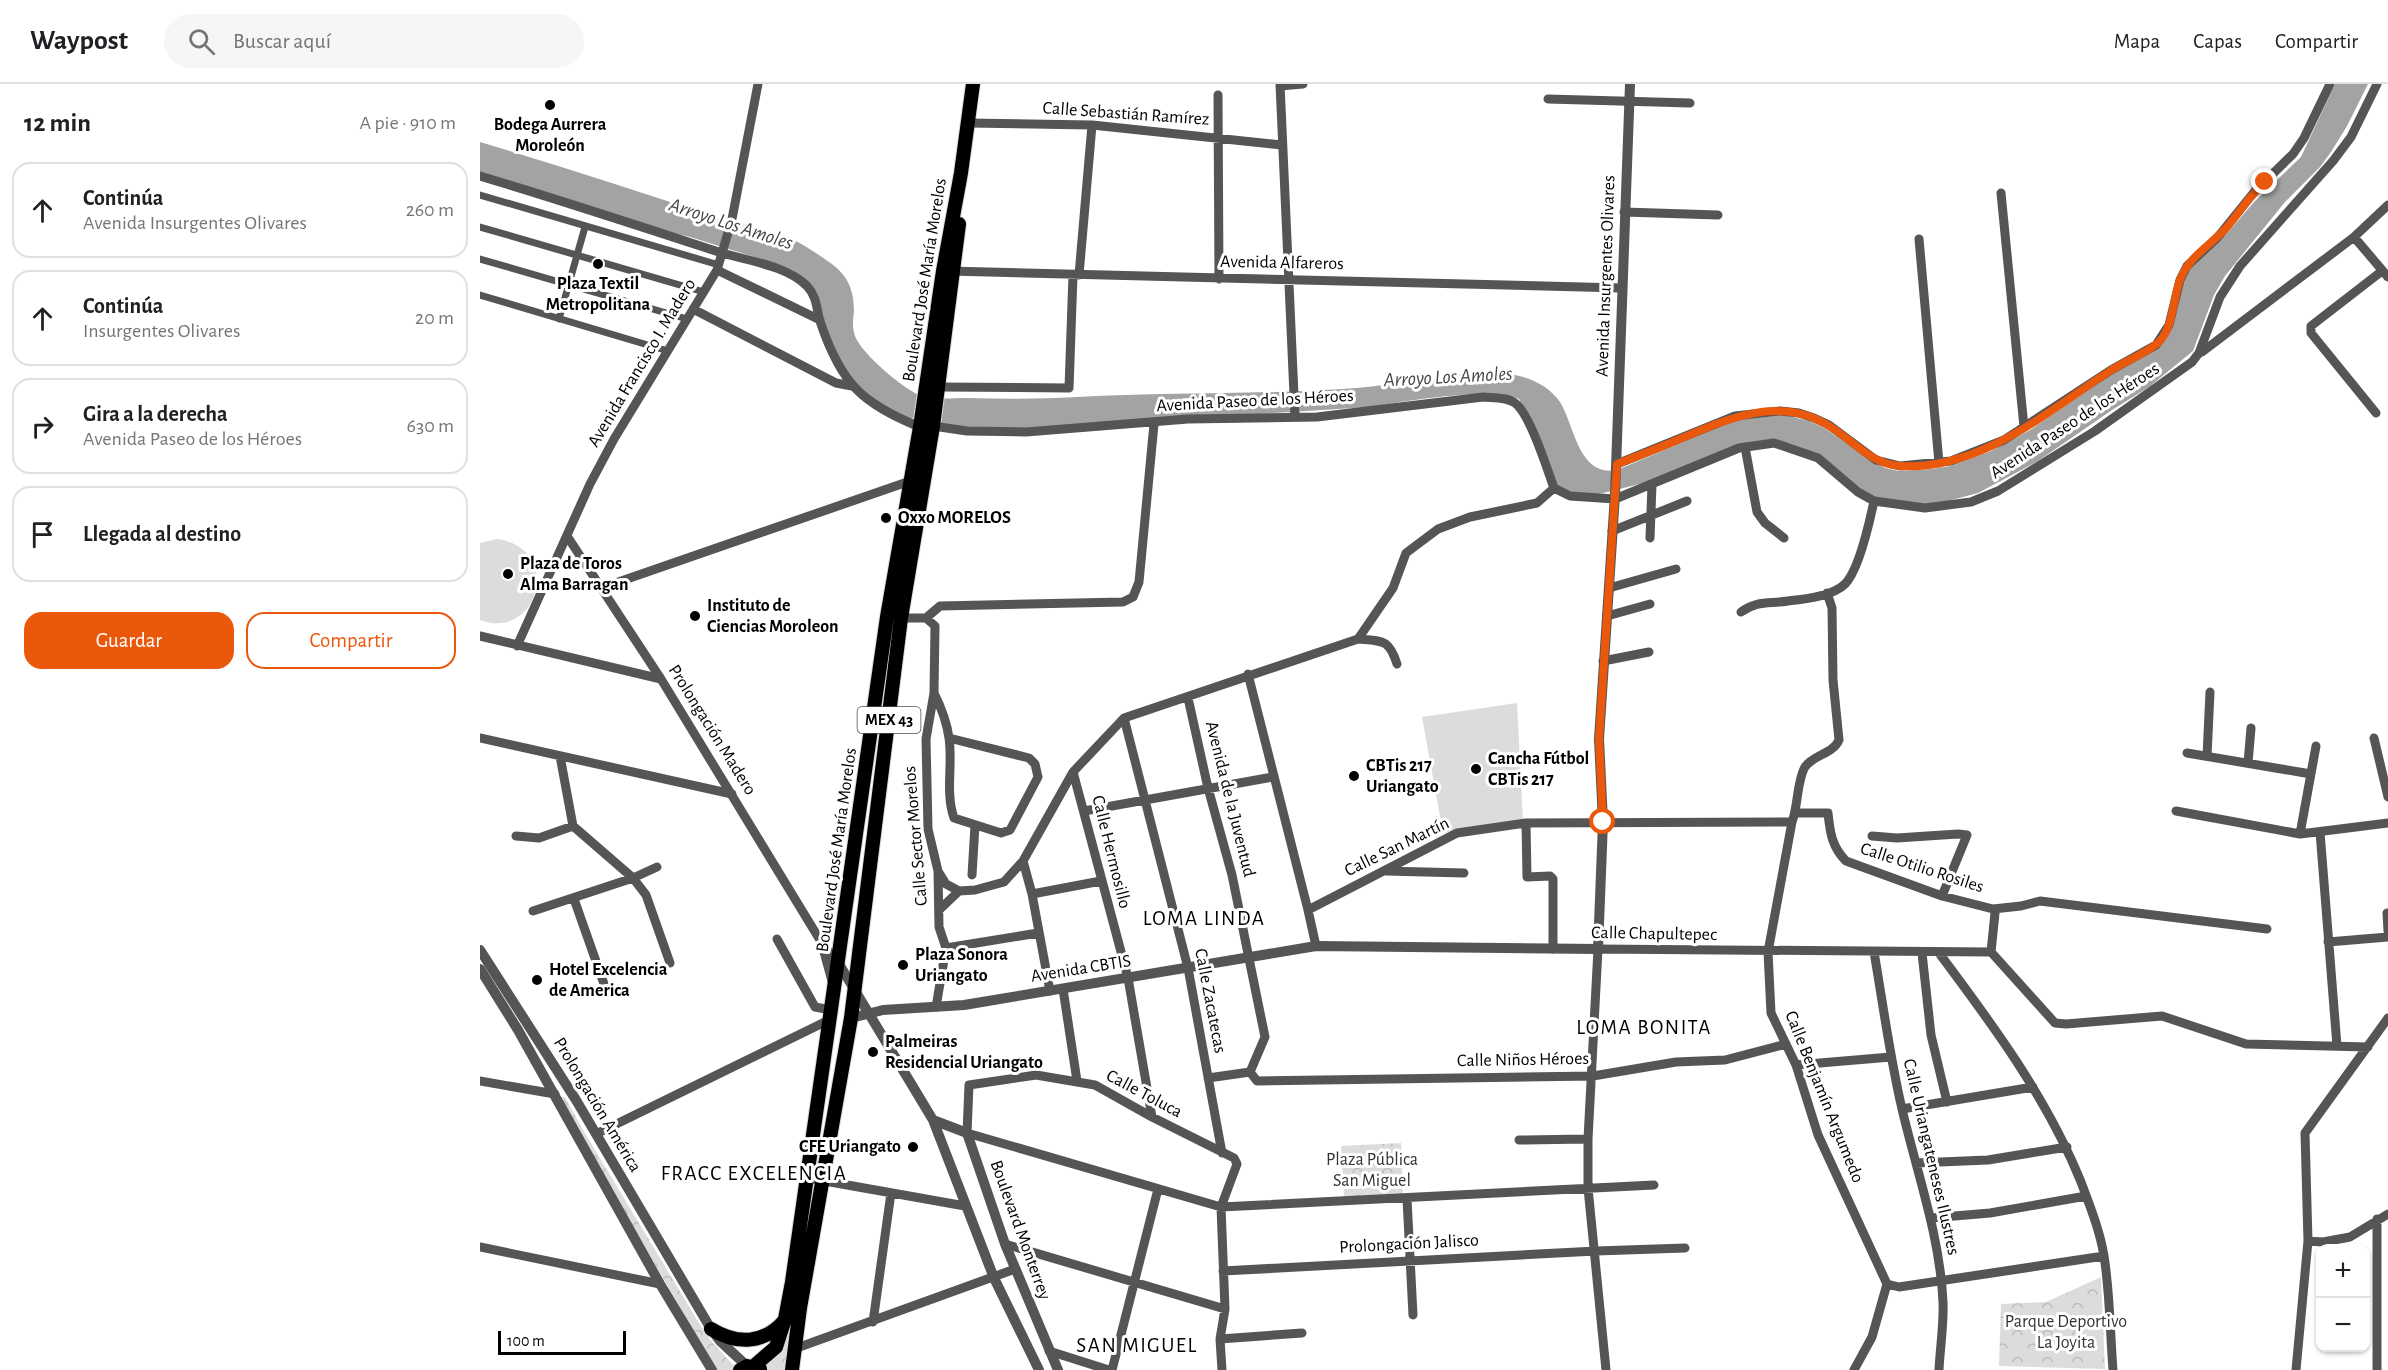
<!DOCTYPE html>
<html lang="es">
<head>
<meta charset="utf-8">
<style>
	body { margin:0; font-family:"Alegreya Sans",sans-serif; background:#f6f6f6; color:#202124 }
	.controls { position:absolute; right:18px; bottom:18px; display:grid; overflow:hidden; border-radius:12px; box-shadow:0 2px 4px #0004 }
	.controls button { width:54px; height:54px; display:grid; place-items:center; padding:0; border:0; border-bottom:2px solid #e0e0e0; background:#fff; color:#202124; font:30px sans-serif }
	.scale { position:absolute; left:18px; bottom:15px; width:128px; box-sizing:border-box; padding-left:6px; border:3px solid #000; border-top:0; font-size:16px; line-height:21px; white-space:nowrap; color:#000; -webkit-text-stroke:4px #fff; paint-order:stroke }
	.stop { position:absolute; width:18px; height:18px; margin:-14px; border:4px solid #ea580c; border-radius:50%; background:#fff }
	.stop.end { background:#ea580c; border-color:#fff; box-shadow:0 2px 6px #0008 }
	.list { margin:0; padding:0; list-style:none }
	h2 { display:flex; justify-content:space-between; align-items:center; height:78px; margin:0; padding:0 24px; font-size:26px }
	h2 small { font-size:20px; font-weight:400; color:#757577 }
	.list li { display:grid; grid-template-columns:39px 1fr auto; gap:18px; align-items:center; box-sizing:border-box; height:96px; margin:0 12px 12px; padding:0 12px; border:2px solid #e0e0e0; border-radius:18px }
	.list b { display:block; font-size:22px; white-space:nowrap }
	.list p { margin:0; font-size:20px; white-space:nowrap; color:#757577 }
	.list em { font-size:20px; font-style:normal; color:#757577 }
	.actions { display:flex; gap:12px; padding:18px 24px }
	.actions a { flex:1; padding:14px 0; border:2px solid #ea580c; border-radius:18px; text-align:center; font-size:21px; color:#ea580c }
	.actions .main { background:#ea580c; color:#fff }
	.icon { flex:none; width:33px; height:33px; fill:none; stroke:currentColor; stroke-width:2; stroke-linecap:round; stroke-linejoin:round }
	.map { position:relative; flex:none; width:1908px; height:1286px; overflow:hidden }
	header { display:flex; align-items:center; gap:36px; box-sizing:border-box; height:84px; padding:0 30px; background:#fff; border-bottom:2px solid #e0e0e0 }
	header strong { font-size:28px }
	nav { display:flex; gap:33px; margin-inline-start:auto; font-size:21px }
	.search { width:420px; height:54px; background:#f6f6f6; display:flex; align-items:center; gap:15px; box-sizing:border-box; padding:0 21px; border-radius:33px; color:#757577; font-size:22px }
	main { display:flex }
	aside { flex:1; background:#fff }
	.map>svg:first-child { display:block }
	.park { fill:url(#park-crowns) }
	.garden { fill:#dcdcdc }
	.water { fill:#a3a3a3 }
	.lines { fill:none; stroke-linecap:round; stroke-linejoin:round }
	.primary-casing { stroke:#dbdbdb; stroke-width:16 }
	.pedestrian { stroke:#555; stroke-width:7 }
	.minor { stroke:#555; stroke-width:9 }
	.tertiary { stroke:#555; stroke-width:10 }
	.primary { stroke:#000; stroke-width:14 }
	.route { stroke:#ea580c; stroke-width:8 }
	.poi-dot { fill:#000; stroke:#fff; stroke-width:2 }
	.labels { text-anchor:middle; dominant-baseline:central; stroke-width:6; stroke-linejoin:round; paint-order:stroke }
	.shield { fill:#fff; stroke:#4c4c4c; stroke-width:1.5 }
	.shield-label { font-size:16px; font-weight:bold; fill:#000 }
	.street-label { font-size:18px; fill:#000; stroke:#fff }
	.poi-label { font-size:18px; font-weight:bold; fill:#000; stroke:#fff; text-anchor:start }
	.park-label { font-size:18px; fill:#333; stroke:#fff }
	.water-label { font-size:20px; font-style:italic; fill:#444; stroke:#fff }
	.quarter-label { font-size:21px; letter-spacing:1.5px; fill:#000; stroke:#fff }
</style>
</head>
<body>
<header>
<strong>Waypost</strong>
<div class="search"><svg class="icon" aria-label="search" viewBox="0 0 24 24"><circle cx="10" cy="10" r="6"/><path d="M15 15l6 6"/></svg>Buscar aquí</div>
<nav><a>Mapa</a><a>Capas</a><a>Compartir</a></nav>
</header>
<main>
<aside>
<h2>12 min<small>A pie · 910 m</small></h2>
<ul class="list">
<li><svg class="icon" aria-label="ahead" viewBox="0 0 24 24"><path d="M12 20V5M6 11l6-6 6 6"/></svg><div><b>Continúa</b><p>Avenida Insurgentes Olivares</p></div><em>260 m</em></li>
<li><svg class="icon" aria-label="ahead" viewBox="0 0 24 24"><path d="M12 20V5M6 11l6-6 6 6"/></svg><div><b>Continúa</b><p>Insurgentes Olivares</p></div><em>20 m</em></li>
<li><svg class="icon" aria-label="right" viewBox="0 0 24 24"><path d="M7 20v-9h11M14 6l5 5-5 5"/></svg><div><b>Gira a la derecha</b><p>Avenida Paseo de los Héroes</p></div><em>630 m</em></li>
<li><svg class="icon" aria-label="arrive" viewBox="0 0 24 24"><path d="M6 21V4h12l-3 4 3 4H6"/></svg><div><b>Llegada al destino</b></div></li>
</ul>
<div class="actions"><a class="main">Guardar</a><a>Compartir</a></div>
</aside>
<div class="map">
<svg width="1908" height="1286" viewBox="0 0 1908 1286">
	<defs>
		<pattern id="park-crowns" width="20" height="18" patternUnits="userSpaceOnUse" patternTransform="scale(1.5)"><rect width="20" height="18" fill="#dcdcdc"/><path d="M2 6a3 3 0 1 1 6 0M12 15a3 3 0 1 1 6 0" fill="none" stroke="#bbb"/></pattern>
	</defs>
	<rect width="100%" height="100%" fill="#fff"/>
	<path class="park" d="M79,1013H85L103,1046L219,1239L232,1258L256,1284L251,1286H236Z
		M921,1059L923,1111L864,1114L861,1062Z
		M1621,1193L1625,1285L1519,1282L1521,1220L1566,1218Z
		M308,1251L311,1252L306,1286H288L287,1281Z"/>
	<path class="garden" d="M17,455C84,464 58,558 0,536V459Z
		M1037,619L1043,738L963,749L942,633Z"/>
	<path class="water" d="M1855,0H1888L1867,42L1851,68L1840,83L1805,118L1745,192L1734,211L1713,267L1669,303L1632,326L1558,377L1498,409L1449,422L1396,413L1384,407L1342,372L1294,356L1172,397L1115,411L1092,410L1076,401L1039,315C1003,303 929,317 890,323L512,347L417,332L380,308L350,259L339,215L297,180L210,153L159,141L0,91V58C81,82 161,108 241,135C262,141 284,145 304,152C319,157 336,169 349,178C367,190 374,205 374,227C373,236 372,243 375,252C381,269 425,307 442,312C455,316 473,314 487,314C524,315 560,315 597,313C690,308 783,311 876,304C923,301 971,286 1018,289C1042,290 1066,298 1080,318C1095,342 1098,393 1137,386L1256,336L1305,331L1329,337L1346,345L1391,377L1405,384L1419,387L1451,385L1471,382L1511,367L1550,346L1645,281L1681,260L1691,244L1699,205L1708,186L1750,146L1774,118L1821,73Z"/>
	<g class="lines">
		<defs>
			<path id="primary" d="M231,1245C257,1261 284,1260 304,1237
				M274,1282L296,1263L305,1235L312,1198L407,533L440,343L463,187L481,89L493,0
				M260,1286L267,1282L280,1285
				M312,1286L320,1224L371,934L421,534L453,342L479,140"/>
		</defs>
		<use href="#primary" class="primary-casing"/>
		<path class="pedestrian" d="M0,111L239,181
			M0,143L224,208
			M0,175L207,235
			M0,211L188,267
			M79,235L105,143"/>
		<path class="minor" d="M800,0L815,333
			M800,2L823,0
			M738,11L739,195
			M1068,15L1210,19
			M488,39L612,41L802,61
			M0,92C80,116 159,142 239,168C267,177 306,181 327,202C338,214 336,226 341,240C361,299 382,320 440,343
			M1521,109L1544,343
			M1144,128L1238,131
			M1874,153L1908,193
			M1439,155L1459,379
			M237,186L340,236
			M468,187L1141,204
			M599,191L612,41
			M213,225L356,299L372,302
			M1722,268L1874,153L1908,121
			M458,303L589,304L593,191
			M1896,329L1831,249V242L1902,187
			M453,342L487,347L546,348L708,335L837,333L1003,313C1012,314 1027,313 1035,319C1050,330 1067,385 1074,404L1090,412L1135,415L1259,364L1294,359L1338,374L1378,408L1394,417L1445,424L1491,418L1518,407L1615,347L1712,278L1719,269L1740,213L1760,182L1853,77L1871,53L1897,0
			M1265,363L1277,428L1285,439L1304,454
			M1137,380L1255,332L1300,327L1319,329L1334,334L1349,341L1396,376L1420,382L1471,377L1524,356L1631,286L1676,261L1689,241L1700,196L1707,182L1737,154L1775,107L1813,70L1824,54L1850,0
			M1132,447L1207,417
			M87,452L181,595L343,861L359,880
			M1170,454L1172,401
			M121,504L433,396
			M1129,504L1196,485
			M1347,509L1352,524L1353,596L1359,656C1353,670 1333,671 1325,683C1317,696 1318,723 1312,738L1288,868L1291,929L1316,981L1338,1051L1407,1200L1392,1253L1374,1286
			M1261,528C1277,516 1289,520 1308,517C1325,515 1353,512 1365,500C1379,486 1390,436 1394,417
			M1127,532L1170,520
			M421,534H446L455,542L454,609L446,655L448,745L458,787L459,843L466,864L456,923
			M446,534L460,522L643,518L653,513L659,498L674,340
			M0,552L181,595
			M878,555C903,557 909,555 917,580
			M37,562L110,400L134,355L237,186L252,135L278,0
			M1123,577L1169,568
			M768,590L828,826L836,862
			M454,609C461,623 467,639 469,654C473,681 465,708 474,734L521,749L530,746L558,693L555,680L549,674L469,654
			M708,614L728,704L752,791L785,953L770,988
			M644,634L708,884L742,1069
			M0,654L252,710
			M1894,654L1908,713
			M1707,669L1831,690
			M80,672L93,742L153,794L166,811L190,879
			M1727,672L1730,608
			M1768,679L1771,644
			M593,688L648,894L672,1033
			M604,727L793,693
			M1696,727L1820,750L1908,739
			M1315,729H1348C1350,749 1352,763 1366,777L1462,812L1513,825L1541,822L1560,817L1787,845
			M1046,739L1047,793L1070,792L1073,795V865
			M1840,748L1857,962
			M1820,750L1836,662
			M36,752L59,754L93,742
			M1392,752L1417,754L1478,750L1487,751L1462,812
			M543,777L552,810L570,907
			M458,787L466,800L479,807L495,806L524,798L543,777L593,688L644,634L878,555L913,504L926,469L958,445L990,433L1057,419L1074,404
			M906,787L984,789
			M492,791L495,741
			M552,810L621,797
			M94,815L124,900
			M459,826L479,807
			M828,826L977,749L1046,739L1312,738
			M53,827L153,794L177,783
			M1907,829L1908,847
			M297,855L335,923L351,926
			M1848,858L1908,853
			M343,864L352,897
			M466,864L558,849
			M1394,868C1403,920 1410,974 1422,1025C1437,1089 1460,1152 1463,1218C1464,1240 1460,1264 1459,1286
			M1511,868L1575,939L1586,940L1682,932L1766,960L1888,963
			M1511,868L1515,829L1513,825
			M1442,869L1451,951L1467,1018
			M1459,869C1513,941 1567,1014 1601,1098C1610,1122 1620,1147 1624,1172C1630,1209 1630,1248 1633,1286
			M583,905L597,997
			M1316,981L1411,973
			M770,988L777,997L1113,992L1196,978L1245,976L1306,960
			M728,994L770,988
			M0,997L75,1010
			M1422,1025L1553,1003
			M116,1050L349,936
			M1039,1056L1108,1055
			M1436,1079L1508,1076L1587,1063
			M328,1094L485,1122
			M927,1115L933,1231
			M1451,1134L1510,1129L1606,1112
			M1828,1157L1843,1158L1870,1153L1908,1130
			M525,1160L745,1225
			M0,1163L180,1200
			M743,1187L1116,1167L1205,1164
			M1407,1200L1419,1203L1624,1172
			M393,1238L411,1109
			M740,1255L822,1249
			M314,1265L535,1185
			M569,1267L629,1286
			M632,1286L678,1105
			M742,1286L740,1255L745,1225L741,1123L757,1080L754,1074L672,1033L615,1001L556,991L489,1001L487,1049L741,1123L1174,1101
			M1126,1286L1108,1104V1055L1118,865L1511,868
			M1816,1286L1828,1157L1825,1049L1908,934
			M1897,1286V1135"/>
		<path class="tertiary" d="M0,866L96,1016L231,1245L240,1257L267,1282
			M359,880L453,1036L514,1194L559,1286
			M0,885L38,946L180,1200L232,1286
			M371,934L403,926L484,921L836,862L1118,865L1123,738L1119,655L1135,411L1150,0
			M453,1036L487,1049L525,1160L578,1286"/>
		<use href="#primary" class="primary"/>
	</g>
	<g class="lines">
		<path class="route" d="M1123,738L1119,655L1137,380C1158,372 1179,364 1200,355C1245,336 1294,313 1342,338C1369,351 1388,380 1420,382C1500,387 1568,327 1630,287C1644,278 1660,272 1674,262C1694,249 1692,217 1700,196C1708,173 1731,161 1747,143C1760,128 1770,111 1785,98"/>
	</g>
	<g class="poi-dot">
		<circle cx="70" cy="21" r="6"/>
		<circle cx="118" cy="180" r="6"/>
		<circle cx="406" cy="434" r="6"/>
		<circle cx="28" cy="490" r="6"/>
		<circle cx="215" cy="532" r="6"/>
		<circle cx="996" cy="685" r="6"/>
		<circle cx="874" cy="692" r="6"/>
		<circle cx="423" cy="881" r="6"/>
		<circle cx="57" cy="896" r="6"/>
		<circle cx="393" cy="968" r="6"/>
		<circle cx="433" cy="1063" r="6"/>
	</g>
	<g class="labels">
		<rect class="shield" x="377.5" y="623" width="63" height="26" rx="4.5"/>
		<g class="shield-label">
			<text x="409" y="636">MEX 43</text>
		</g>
		<g class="street-label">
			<text transform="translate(646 30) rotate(4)">Calle Sebastián Ramírez</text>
			<text transform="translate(802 179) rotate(1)">Avenida Alfareros</text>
			<text transform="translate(1126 192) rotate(-88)">Avenida Insurgentes Olivares</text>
			<text transform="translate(445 196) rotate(-81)">Boulevard José María Morelos</text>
			<text transform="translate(162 279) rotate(-59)">Avenida Francisco I. Madero</text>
			<text transform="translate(775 317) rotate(-3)">Avenida Paseo de los Héroes</text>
			<text transform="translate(1595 337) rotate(-33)">Avenida Paseo de los Héroes</text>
			<text transform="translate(232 646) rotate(58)">Prolongación Madero</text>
			<text transform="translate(750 715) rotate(76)">Avenida de la Juventud</text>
			<text transform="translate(436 752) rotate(-95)">Calle Sector Morelos</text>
			<text transform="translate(917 763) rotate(-26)">Calle San Martín</text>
			<text transform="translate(357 766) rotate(-82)">Boulevard José María Morelos</text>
			<text transform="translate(631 768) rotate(76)">Calle Hermosillo</text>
			<text transform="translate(1442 784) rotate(18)">Calle Otilio Rosiles</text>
			<text transform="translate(1174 850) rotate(1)">Calle Chapultepec</text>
			<text transform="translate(601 885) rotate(-9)">Avenida CBTIS</text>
			<text transform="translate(730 917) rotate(79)">Calle Zacatecas</text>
			<text transform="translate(1043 976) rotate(-1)">Calle Niños Héroes</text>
			<text transform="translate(664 1010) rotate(28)">Calle Toluca</text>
			<text transform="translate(1344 1013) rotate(68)">Calle Benjamín Argumedo</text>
			<text transform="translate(117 1021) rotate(59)">Prolongación América</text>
			<text transform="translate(1451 1073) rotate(77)">Calle Uriangateneses Ilustres</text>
			<text transform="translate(540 1146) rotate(70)">Boulevard Monterrey</text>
			<text transform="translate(929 1160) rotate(-3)">Prolongación Jalisco</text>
		</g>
		<g class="poi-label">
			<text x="70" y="41" text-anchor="middle">Bodega Aurrera<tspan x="70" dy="21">Moroleón</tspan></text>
			<text x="118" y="200" text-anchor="middle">Plaza Textil<tspan x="118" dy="21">Metropolitana</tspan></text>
			<text x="418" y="434">Oxxo MORELOS</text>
			<text x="40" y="480">Plaza de Toros<tspan x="40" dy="21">Alma Barragan</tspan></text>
			<text x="227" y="522">Instituto de<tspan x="227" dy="21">Ciencias Moroleon</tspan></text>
			<text x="1008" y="675">Cancha Fútbol<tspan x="1008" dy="21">CBTis 217</tspan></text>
			<text x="886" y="682">CBTis 217<tspan x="886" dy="21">Uriangato</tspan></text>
			<text x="435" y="871">Plaza Sonora<tspan x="435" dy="21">Uriangato</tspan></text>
			<text x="69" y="886">Hotel Excelencia<tspan x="69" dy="21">de America</tspan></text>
			<text x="405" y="958">Palmeiras<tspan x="405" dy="21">Residencial Uriangato</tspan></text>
			<text x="421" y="1063" text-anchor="end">CFE Uriangato</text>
		</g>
		<g class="park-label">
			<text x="892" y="1076">Plaza Pública<tspan x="892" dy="21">San Miguel</tspan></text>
			<text x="1586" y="1238">Parque Deportivo<tspan x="1586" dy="21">La Joyita</tspan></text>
		</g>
		<g class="water-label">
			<text transform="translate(251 140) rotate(18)">Arroyo Los Amoles</text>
			<text transform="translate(968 293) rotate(-3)">Arroyo Los Amoles</text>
		</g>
		<g class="quarter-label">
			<text x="724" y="834">LOMA LINDA</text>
			<text x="1164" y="943">LOMA BONITA</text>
			<text x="274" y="1089">FRACC EXCELENCIA</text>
			<text x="657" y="1261">SAN MIGUEL</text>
		</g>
	</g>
</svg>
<div class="controls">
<button>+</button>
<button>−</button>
</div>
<div class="scale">100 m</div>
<div class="stop" style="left:1123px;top:738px"></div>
<div class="stop end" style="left:1785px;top:98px"></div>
</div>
</main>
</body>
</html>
